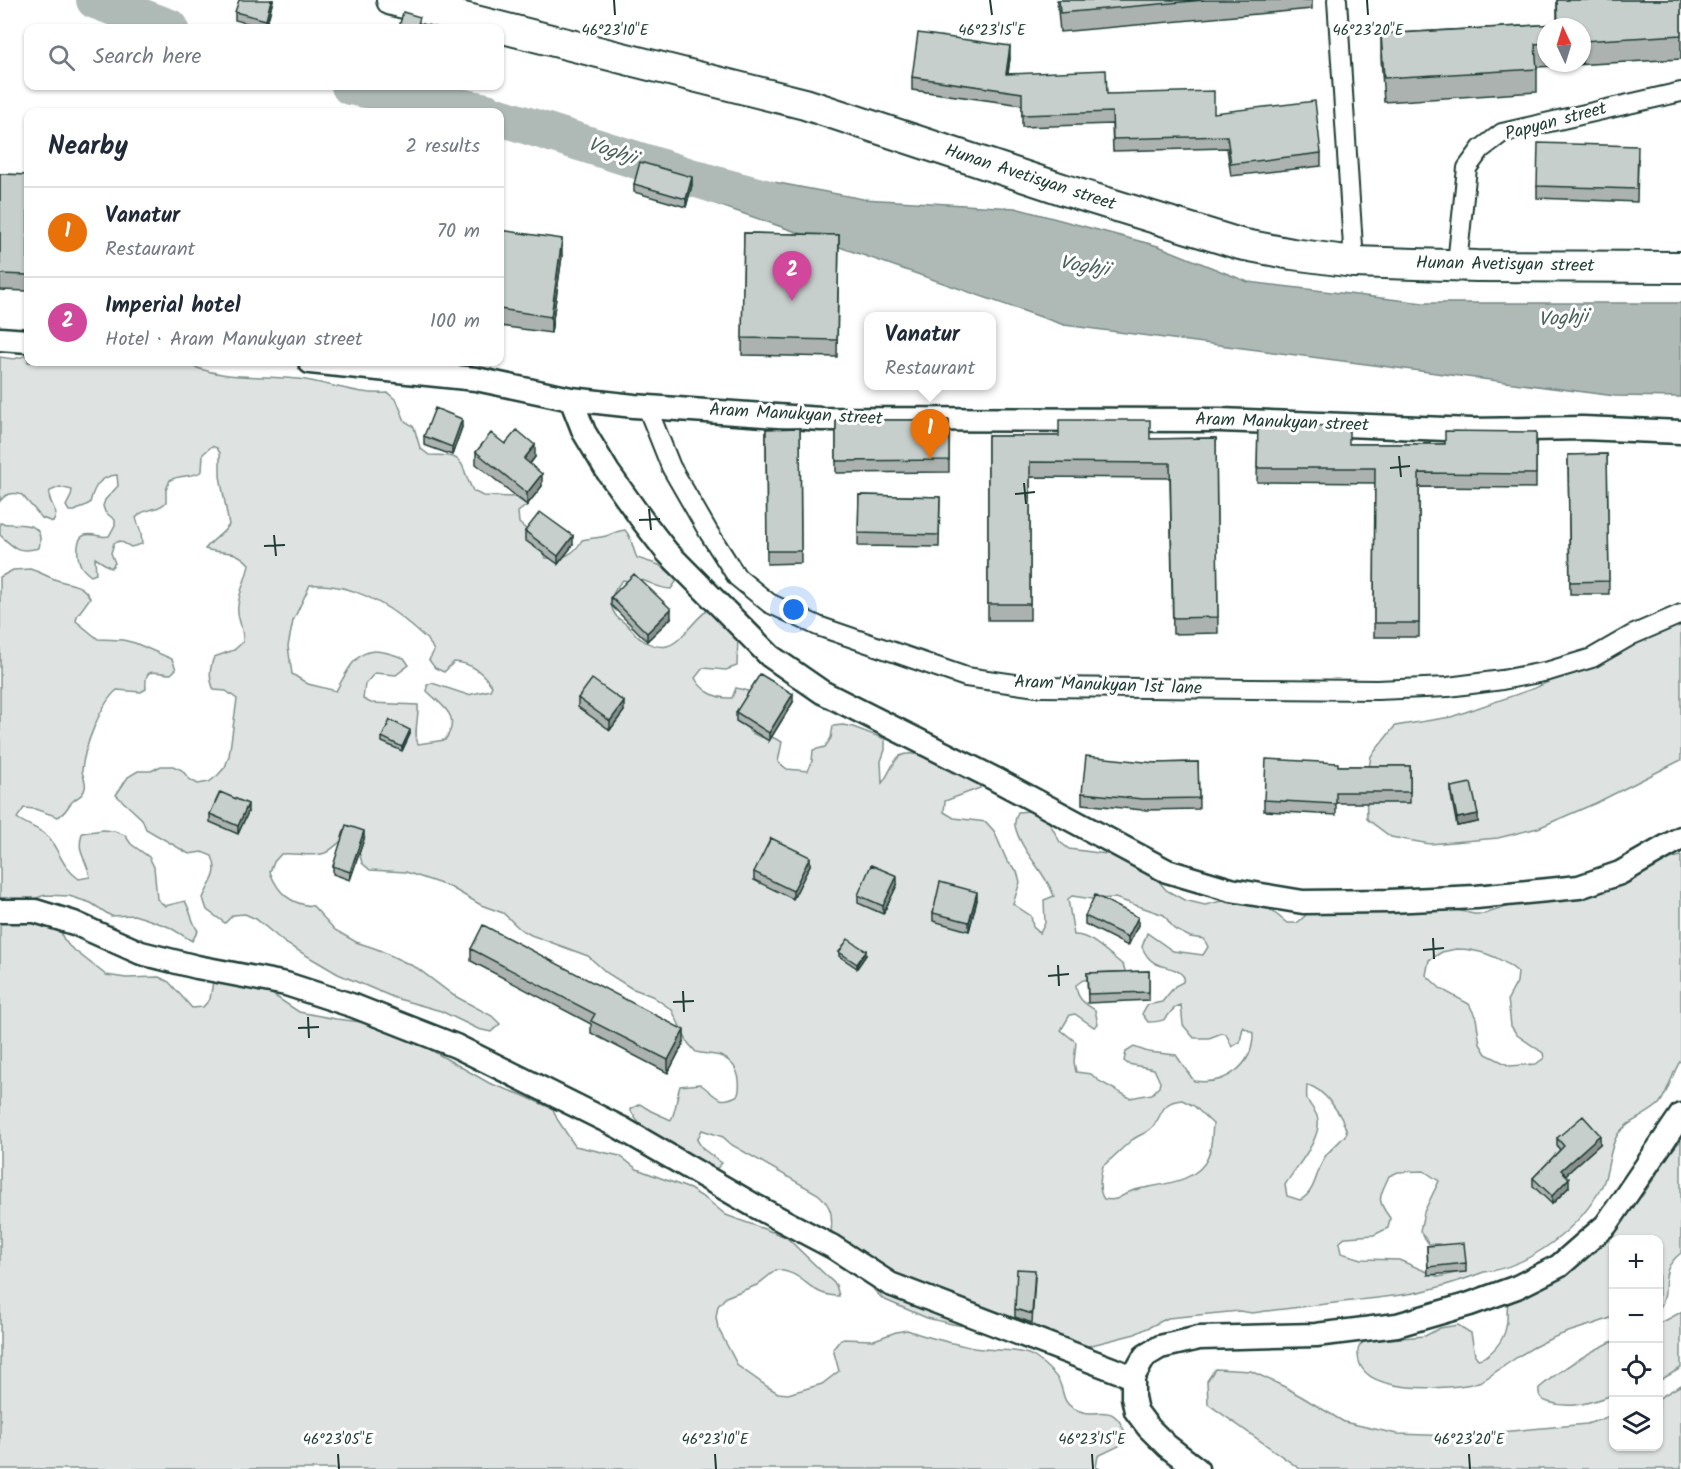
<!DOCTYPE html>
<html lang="en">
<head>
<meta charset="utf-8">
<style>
	body { margin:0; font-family:Kalam,sans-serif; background:#f2f2f3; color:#1f2937 }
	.controls { position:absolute; right:18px; bottom:18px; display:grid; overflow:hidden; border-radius:12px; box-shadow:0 2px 4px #0004 }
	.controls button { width:54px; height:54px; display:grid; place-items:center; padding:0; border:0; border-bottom:2px solid #e0e1e3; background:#fff; color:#1f2937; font:30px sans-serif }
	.compass { position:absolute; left:1537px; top:18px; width:54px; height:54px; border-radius:50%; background:#fff; box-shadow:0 2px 4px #0004; rotate:356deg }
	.you { position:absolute; left:794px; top:610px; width:21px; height:21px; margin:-15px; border:4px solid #fff; border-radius:50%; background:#1a73e8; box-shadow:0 0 0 9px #1a73e833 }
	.badge { display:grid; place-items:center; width:39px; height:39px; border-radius:50%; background:#1f3d34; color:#fff; font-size:20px; font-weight:700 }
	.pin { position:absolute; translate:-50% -50px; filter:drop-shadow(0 2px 3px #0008) }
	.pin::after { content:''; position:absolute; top:32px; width:21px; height:18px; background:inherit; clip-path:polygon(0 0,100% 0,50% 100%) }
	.popup { position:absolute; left:864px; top:312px; width:132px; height:78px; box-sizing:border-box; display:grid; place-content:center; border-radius:12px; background:#fff; filter:drop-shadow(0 2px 4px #0005); font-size:20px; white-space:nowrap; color:#747a83 }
	.popup b { font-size:22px; color:#1f2937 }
	.popup::after { content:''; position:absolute; left:50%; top:100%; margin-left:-12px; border:12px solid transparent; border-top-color:#fff }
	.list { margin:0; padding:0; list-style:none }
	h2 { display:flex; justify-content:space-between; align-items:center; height:78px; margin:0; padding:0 24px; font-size:26px }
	h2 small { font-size:20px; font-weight:400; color:#747a83 }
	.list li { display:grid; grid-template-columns:39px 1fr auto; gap:18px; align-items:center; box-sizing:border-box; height:90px; padding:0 24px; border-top:2px solid #e0e1e3 }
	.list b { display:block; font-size:22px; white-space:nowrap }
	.list p { margin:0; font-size:20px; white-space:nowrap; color:#747a83 }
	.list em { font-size:20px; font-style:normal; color:#747a83 }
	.icon { flex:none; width:33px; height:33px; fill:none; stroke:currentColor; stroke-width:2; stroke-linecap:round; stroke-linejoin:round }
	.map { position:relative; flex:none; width:1681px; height:1469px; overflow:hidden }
	.search { position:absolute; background:#fff; box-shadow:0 2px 4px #0004; left:24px; top:24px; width:480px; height:66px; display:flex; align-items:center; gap:15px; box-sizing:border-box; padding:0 21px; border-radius:12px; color:#747a83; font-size:22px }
	.panel { position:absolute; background:#fff; box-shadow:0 2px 4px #0004; left:24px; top:108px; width:480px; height:258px; border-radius:12px }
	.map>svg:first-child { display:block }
	.green { fill:#dee3e2; stroke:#7e908b; stroke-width:1.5; fill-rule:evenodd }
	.water { fill:#afbab7; stroke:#758883; stroke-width:1.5 }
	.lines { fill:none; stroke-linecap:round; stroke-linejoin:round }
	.river { stroke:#afbab7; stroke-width:38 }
	.minor-casing { stroke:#1f3d34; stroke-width:22 }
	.tertiary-casing { stroke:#1f3d34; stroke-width:27 }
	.trunk-casing { stroke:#1f3d34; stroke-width:34 }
	.minor { stroke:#fff; stroke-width:18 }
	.tertiary { stroke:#fff; stroke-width:22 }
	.trunk { stroke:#fff; stroke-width:30 }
	.wall { fill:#abb2af; stroke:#1f3d34; stroke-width:1.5; fill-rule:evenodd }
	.shaded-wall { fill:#8b918f; stroke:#1f3d34; stroke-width:1.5 }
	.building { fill:#c7cfcc; stroke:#1f3d34; stroke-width:1.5 }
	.ticks { fill:none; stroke:#1f3d34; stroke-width:2 }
	.labels { text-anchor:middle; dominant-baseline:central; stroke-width:6; stroke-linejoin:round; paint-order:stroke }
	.street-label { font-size:18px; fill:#1f3d34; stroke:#fff }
	.water-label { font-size:20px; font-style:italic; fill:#4a625b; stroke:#fff }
	.ticks-label { font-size:15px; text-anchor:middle; fill:#1f3d34; stroke:#fff; stroke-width:6; stroke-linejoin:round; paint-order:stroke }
</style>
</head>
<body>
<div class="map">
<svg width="1681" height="1469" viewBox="0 0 1681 1469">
	<rect width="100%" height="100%" fill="#fff"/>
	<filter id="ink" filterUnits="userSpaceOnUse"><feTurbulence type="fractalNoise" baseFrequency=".0167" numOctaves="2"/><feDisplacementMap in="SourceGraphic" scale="12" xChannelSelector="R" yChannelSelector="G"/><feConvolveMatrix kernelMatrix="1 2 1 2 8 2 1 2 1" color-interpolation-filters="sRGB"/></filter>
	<g filter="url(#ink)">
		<path class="green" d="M28,355V362H184C223,383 269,373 311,381C336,386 362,395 388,393L397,401L405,421L414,427L420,448L429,455C468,455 458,461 473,491L483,496L515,497L527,505L518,512L519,523L527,530L546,558C563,559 574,555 582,540C590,538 599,538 606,536C614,533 617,531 625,530C633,539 632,548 637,558L659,565L678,579L671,589C658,589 651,582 638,579L634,582L623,580C613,590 606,604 617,617C621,621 627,624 631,629C634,632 637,637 641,639C647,644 659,648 667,646C682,643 696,615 712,607L738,633L737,666L726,670L703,668L695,678C702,691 716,699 732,698L736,688L748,691L744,722L750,732L760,737L770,736L782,742L778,762L787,769L808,771L812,761L813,750L825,747L831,738L833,726L843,725L853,727L885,739V750L881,761L882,783C889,775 893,760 900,756C919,747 938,767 953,773C961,775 969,775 977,777L980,788L945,801L944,812L954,818L986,822L994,831L1007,861L1017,871L1020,882L1013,904L1031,916L1033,927L1040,933L1045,923L1044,900L1054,896C1045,871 1021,852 1015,826C1014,821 1016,817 1018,812L1030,811L1041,814L1049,822L1060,842L1069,849L1114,855L1152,873L1166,890L1184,900L1205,905L1226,900L1261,902L1287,923H1297L1305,916L1310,906L1429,904L1474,914H1484L1516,904L1600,893L1620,884L1658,862L1681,856V1060C1673,1071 1666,1097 1659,1104C1647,1116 1628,1120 1618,1134C1608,1149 1610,1170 1602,1186C1581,1227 1530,1267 1484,1272C1460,1281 1433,1290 1408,1294C1356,1301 1304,1306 1252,1313L1239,1311L1168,1318L1135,1334L1088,1346L1076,1345L1055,1335L1011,1328L988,1330L952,1324L927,1318L883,1299L874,1290L870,1279L831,1236C832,1217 834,1208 818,1194L732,1145L723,1137L702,1130L697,1140L703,1149L722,1163L714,1171C685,1157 644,1139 630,1109L640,1104L651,1111L671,1120C677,1108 676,1098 680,1086L700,1084C716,1095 718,1106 738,1095C742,1079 737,1062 720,1056C713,1054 704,1054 696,1052L688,1043L672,1010L652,996L631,988L607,973L588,956L531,935L520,929L503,913L481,905L450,887L406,872L370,870L362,863L359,852L345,838C339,842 332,850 325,853C312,858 295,852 281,854L274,862L270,872C278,893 290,904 313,906L335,930L356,942L377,949L417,968L453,995L492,1016L500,1024L491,1032L478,1029L441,1011L395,998L338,974L285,943L256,919L245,914L233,915L225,923L207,910L203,898C210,881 220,875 212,856L202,852L189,854L146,829L142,819L116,795L128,777L138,771H151L161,766H173L182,770L189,779L198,784L209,782L218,775L225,767L229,756L237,699L226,691L214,690C209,678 209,670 214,657L234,650L243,642C244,626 236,619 238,606C239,591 247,578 249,564C235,548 224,555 205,549C213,539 222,535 229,525L220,476V453L217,448L212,446L203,454L202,471C193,478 180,474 170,480L166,490V502C158,512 144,507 136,518L141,533L142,544L131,547L120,541L114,543L111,553L115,563L111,568L95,558L96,574L91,576C87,573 83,570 81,566C77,558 75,538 85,535C94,533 101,538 109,536L115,525V520L105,512L103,506L105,500L118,486L117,475C99,476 93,489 90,503L75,511H69L66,506L71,496L72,490L60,487L50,491C46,504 62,510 53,522L42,518L22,495C13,492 6,493 0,501V357L14,359ZM310,585C349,583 385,602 413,627C422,635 430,640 434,651L429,660L435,668L444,672L454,662C472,663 482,672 492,686L490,690L468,695L432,683L427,685V691C443,707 462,716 445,740L418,744C413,733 419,718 418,705L371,703L363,699L365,684L375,673L396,675L409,665L404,658C395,655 384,651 375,651C354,651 345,676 336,691L308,684L292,674L288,646L293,621ZM1072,896L1092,899L1115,898L1164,915L1174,929L1190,937L1204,939L1208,947L1203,955L1173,951L1147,933L1142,947C1154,975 1173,961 1184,977L1183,982L1175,986L1162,1002L1147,1005L1142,1014L1148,1022C1176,1022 1163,1011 1181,1005L1183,1025L1194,1038H1209L1222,1033L1226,1034L1232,1047L1240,1042L1243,1027L1253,1033C1254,1065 1226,1086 1194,1081L1176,1055L1148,1052L1134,1047L1126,1052L1124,1061L1128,1064L1154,1069L1160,1082L1159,1087L1152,1094L1130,1098L1099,1081L1091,1074L1076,1072L1074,1062L1076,1042L1061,1030L1070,1015L1075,1014L1094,1027L1098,1024L1095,1010C1084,1003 1077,999 1076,985L1083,980C1090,981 1114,975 1123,974L1125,970L1123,965C1111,956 1089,933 1074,935L1068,899ZM1456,949C1480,949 1499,956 1518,972L1517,982L1508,999L1511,1026L1517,1035L1543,1053L1544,1058L1536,1064L1510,1066L1486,1054L1480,1044L1476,1018L1469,1004L1441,989L1426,975L1429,960L1442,952ZM1307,1085C1324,1088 1343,1116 1347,1133C1341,1141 1333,1147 1327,1154C1316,1167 1317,1192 1300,1200L1287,1196L1285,1185C1295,1168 1321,1140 1318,1120C1317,1111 1310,1107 1307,1099C1306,1095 1307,1089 1307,1085ZM1182,1100L1194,1106L1213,1124C1212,1134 1212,1147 1208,1157C1197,1184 1158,1184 1134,1190C1121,1194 1121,1202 1104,1199C1098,1192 1100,1175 1103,1166C1113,1158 1122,1148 1132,1140C1137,1136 1144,1134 1149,1130C1164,1119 1157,1102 1182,1100ZM1424,1171L1439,1181L1424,1212L1420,1231L1429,1244H1439L1461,1254L1460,1272L1439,1277L1399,1260L1362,1259L1341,1253L1339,1243L1346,1237L1374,1235L1388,1228L1390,1218C1375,1198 1380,1197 1389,1176L1398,1172Z
			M0,523C17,527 46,517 39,548C18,553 15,549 0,535Z
			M30,569C40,572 48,577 57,580C71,585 82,583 90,598L77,616L76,621L98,639L123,640L135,643L172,659L176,669L171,674C155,674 144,664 146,689L141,692L117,690C101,703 84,748 82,770C82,776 87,782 85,788C83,796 79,796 73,801C68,805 67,812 58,817L35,809L24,808L17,818C26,825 42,829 49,838C61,854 62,867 79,879L90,877C87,858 76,855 82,833L103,830L114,831L125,835L131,844L149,857L154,867L157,899L165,906L185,901C191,911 191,921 198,931L192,941L169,927L147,919L134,915L111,916L91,903L69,896L45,895L25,902H0V577L13,570Z
			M1681,620V760L1596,803L1538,828L1498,838L1430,844L1391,837L1367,819L1366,786L1371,756L1395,726L1451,717L1535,688Z
			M19,918L60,928L63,938L69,946L106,975L126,978L159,977L169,982L192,1008L203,1007L210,999L214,976L258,985L299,1012L336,1019L370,1023L424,1046L489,1083L522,1095L553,1109L557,1119L575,1146L620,1156L637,1169L690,1189L709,1201L726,1215L786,1237L836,1285L839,1296C807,1296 807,1272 776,1270L757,1285L726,1297L718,1306L716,1317L718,1328L738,1366L768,1387L778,1393L788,1394L822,1384L839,1371L833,1349L841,1339L874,1340L896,1332L907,1330C928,1338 952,1343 974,1348C991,1351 1022,1348 1036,1358C1043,1363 1055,1374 1059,1381C1064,1391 1062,1402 1073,1408C1097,1423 1113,1395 1127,1438L1119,1446L1098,1456L1096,1467L1100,1469H0V920Z
			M1681,1140V1253C1655,1273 1673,1290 1659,1309L1658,1240H1614L1613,1317C1592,1326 1569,1330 1548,1340C1533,1347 1518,1356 1504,1366C1493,1373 1486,1381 1472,1384C1446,1389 1359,1396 1358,1355C1357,1349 1360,1343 1366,1341L1425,1336L1440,1328L1458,1325L1471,1333L1475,1355L1478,1359C1491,1357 1504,1340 1506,1327C1509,1316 1505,1311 1509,1298L1642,1196L1655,1177L1665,1158Z
			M1681,1312V1368L1659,1381V1324Z
			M1613,1341V1395C1590,1402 1572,1410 1548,1402C1541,1400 1538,1396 1539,1388C1561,1369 1587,1353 1613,1341Z
			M1215,1369L1251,1371L1287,1388L1344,1422L1397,1434L1455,1436L1587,1424L1613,1415L1614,1446H1658L1659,1398L1681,1385V1469H1300L1208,1404L1207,1381Z"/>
		<path class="water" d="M720,172L863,199L1015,208L1158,246L1248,282L1423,303H1681V397L1615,396L1064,325L710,202Z"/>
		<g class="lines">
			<path class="river" d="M95,0L170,28
				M350,86L486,112
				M500,117L716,185L765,198"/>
			<defs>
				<path id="minor" d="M1337,0L1354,262
					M1457,264L1467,168L1481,149L1502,133L1681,92
					M647,407L671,467L709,533L737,577L769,603L818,626L966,677L1037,687L1377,690L1448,687L1502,680L1549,671L1592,658L1632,635L1681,614"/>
				<path id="tertiary" d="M0,339L28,341
					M310,362L476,379L571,399L634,406L821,419L1220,420L1471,430L1582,428L1681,432
					M571,399L584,432L608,472L643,521L667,552L770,656L822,692L995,779L1167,871L1231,890L1303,902L1389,901L1476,897L1579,887L1620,873L1681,838
					M0,911H35L74,923L141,953L197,967L286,984L354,1006L456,1046L621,1128L755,1206L833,1247L890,1284L1133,1377
					M1197,1469L1167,1446L1148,1427L1136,1411L1133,1397V1377L1145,1356L1160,1347L1199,1338L1316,1335L1397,1325L1470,1304L1517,1287L1559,1266L1606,1225L1681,1115"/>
				<path id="trunk" d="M392,0L805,104L1065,190L1240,244L1292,254L1354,262L1477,266L1681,267"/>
			</defs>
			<use href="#minor" class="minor-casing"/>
			<use href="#tertiary" class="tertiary-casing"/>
			<use href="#trunk" class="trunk-casing"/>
			<use href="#minor" class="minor"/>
			<use href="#tertiary" class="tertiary"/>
			<use href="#trunk" class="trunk"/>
		</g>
		<path class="wall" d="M273,0L266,28L235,20V12Z
			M1057,0H1312V9L1060,32Z
			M1557,0H1681V59L1537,67V92L1384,102L1381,58V34L1557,24ZM1546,27H1582V63H1546Z
			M1010,58L1008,74L1107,94L1214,113L1321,153V166L1231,176L1227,148L1113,151L1112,124L1022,127V105L912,90V77Z
			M1638,159L1637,202L1537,198V186Z
			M0,174L28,175V291L0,290Z
			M634,184L692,185L686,207L634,192Z
			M500,230L562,256L551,333L500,326Z
			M744,233L839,235L837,357L742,355Z
			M836,420H949V472L836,473Z
			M1258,425L1349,444H1445L1536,432V488L1419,487V637H1374L1375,483L1257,482Z
			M462,427L452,455L424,445V436Z
			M800,428L801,563L767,564L766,429Z
			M988,436H1059L1150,439L1216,438L1218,633L1173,634L1170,478L1030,477V620H988Z
			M505,444L535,457L530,464L542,486L527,505L476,464V452Z
			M1607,454L1609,594H1570L1568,455Z
			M859,495L940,497L939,547L858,546Z
			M525,531L573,545L558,564L525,540Z
			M611,597L671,618L647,641L611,605Z
			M578,698L624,711L610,730L578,707Z
			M793,702L769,741L736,721V712Z
			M410,734L402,751L382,742V737Z
			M1198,762L1199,809L1143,810L1082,804V793L1155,763Z
			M1338,766H1410V803H1336V815L1264,811V800Z
			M1451,787L1478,822L1457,826L1451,795Z
			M248,812L238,834L210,822V814Z
			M364,839L350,880L333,874V866Z
			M810,865L793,899L754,880V872Z
			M897,885L883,914L858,903V895Z
			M977,900L969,931L933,921V913Z
			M1085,916L1138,925L1128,946L1085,924Z
			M471,949L684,1042L668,1073L591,1033V1024L471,961Z
			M839,952L866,955L857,968L839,956Z
			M1149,971V1000L1088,1003L1087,973Z
			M1557,1138L1600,1144L1565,1175L1569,1187L1552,1204L1533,1186V1178L1560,1150L1557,1146Z
			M1427,1246L1466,1263V1272L1428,1275Z
			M1035,1278L1032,1323L1015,1317V1309Z"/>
		<path class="shaded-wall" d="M271,0H273L266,28V20Z
			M1010,46V58L1006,86V74Z
			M692,177V185L686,207V199Z
			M562,239V256L551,333V317Z
			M462,419V427L452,455V447Z
			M535,445V457L524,471V459Z
			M542,474V486L527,505V493Z
			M573,536V545L558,564V556Z
			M671,609V618L647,641V633Z
			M793,694V702L769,741V733Z
			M624,702V711L610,730V721Z
			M410,730V734L402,751V747Z
			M248,804V812L238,834V826Z
			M1478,814V822L1457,826V818Z
			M364,831V839L350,880V872Z
			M810,857V865L793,899V891Z
			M897,876V885L883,914V906Z
			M977,892V900L969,931V922Z
			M1138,917V925L1128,946V937Z
			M866,951V955L857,968V964Z
			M684,1030V1042L668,1073V1060Z
			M1600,1135V1144L1561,1179V1170Z
			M1569,1178V1187L1552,1204V1196Z"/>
		<path class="building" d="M239,0H271L266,20L235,12Z
			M1059,0H1204L1060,13Z
			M1557,0H1681V35L1582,41V27H1546V43L1535,44L1537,69L1384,78L1381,34L1558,24Z
			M403,12L420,17L417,28H399Z
			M918,33L1010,46L1006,74L1106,70L1107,94L1214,91V113L1315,101L1321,153L1231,164L1227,136L1113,139L1112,112L1022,115V93L912,77Z
			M1538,143L1638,146L1637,189L1537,186Z
			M640,162L692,177L686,199L634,184Z
			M0,174L28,175V275L0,274Z
			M500,230L562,239L551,317L500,309Z
			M744,233L839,235L837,340L742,338Z
			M435,408L462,419L452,447L424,436Z
			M836,420H949V460L836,461Z
			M1059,420H1150V439L1216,438L1218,617L1173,618L1170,463L1030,462V604H988V436H1059Z
			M1258,425L1349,426V444H1445V431L1536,432V474L1419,473V623H1374L1375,468H1257Z
			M800,428L801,551H767L766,429Z
			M517,430L535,445L524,459L542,474L527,493L476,452L491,433L505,444Z
			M1607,454L1609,581L1570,582L1568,455Z
			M859,495L940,497L939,535L858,533Z
			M540,512L573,536L558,556L525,531Z
			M634,574L671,609L647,633L611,597Z
			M760,674L793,694L769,733L736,712Z
			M592,679L624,702L610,721L578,698Z
			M390,720L410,730L402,747L382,737Z
			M1086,756L1155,763L1198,762L1199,798L1143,799L1082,793Z
			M1266,759L1338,763V766H1410V792H1336V804L1264,800Z
			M1471,783L1478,814L1457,818L1451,787Z
			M220,792L248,804L238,826L210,814Z
			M346,825L364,831L350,872L333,866Z
			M771,838L810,857L793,891L754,872Z
			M871,865L897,876L883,906L858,895Z
			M940,882L977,892L969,922L933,913Z
			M1095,895L1138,917L1128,937L1085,916Z
			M483,925L684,1030L668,1060L591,1021L595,1014L471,949Z
			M848,939L866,951L857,964L839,952Z
			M1149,971V992L1088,994L1087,973Z
			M1583,1116L1600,1135L1561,1170L1569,1178L1552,1196L1533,1178L1564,1146L1557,1138Z
			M1464,1243L1466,1263L1428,1267L1427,1246Z
			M1017,1269L1035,1270L1032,1314L1015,1309Z"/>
	</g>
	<path class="ticks" d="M614,0L615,15M990,0L992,15M1367,0L1368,15M1399,456L1401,477M1390,468L1410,466M1024,483L1026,504M1015,494L1035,492M649,509L651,530M639,520L660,519M274,535L276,556M264,546L285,545M1433,938L1434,959M1423,950L1444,948M1058,965L1059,986M1048,976L1069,974M683,991L684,1012M673,1002L694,1001M308,1017L309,1038M298,1028L319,1027M338,1454L339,1469M715,1454L716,1469M1092,1454L1093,1469M1469,1454L1470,1469"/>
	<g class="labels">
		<g class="street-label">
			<text transform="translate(1556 122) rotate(-15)">Papyan street</text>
			<text transform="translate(1030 178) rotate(18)">Hunan Avetisyan street</text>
			<text transform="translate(1505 265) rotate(1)">Hunan Avetisyan street</text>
			<text transform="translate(796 415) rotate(3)">Aram Manukyan street</text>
			<text transform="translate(1282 423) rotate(2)">Aram Manukyan street</text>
			<text transform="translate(1108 686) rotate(2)">Aram Manukyan 1st lane</text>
		</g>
		<g class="water-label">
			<text transform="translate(612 152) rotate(18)">Voghji</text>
			<text transform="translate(1084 267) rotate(9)">Voghji</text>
			<text transform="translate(1563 319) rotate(-4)">Voghji</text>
		</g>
	</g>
	<g class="ticks-label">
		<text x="615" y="35">46°23'10"E</text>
		<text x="992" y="35">46°23'15"E</text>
		<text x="1368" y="35">46°23'20"E</text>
		<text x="338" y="1444">46°23'05"E</text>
		<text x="715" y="1444">46°23'10"E</text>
		<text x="1092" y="1444">46°23'15"E</text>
		<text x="1469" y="1444">46°23'20"E</text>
	</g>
</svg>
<div class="controls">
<button>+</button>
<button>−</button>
<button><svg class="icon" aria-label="locate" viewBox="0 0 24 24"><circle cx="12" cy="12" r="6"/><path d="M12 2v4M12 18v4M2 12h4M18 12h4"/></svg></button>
<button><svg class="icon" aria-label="layers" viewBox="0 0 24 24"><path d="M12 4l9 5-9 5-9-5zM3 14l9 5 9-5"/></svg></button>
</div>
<svg class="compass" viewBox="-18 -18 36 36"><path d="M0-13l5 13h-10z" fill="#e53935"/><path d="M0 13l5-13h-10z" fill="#747a83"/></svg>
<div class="you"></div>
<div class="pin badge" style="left:930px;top:459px;background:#e8710a">1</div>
<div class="popup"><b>Vanatur</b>Restaurant</div>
<div class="pin badge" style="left:792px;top:301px;background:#d1479c">2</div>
<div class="search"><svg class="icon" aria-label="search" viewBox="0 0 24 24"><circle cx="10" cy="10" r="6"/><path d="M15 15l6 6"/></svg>Search here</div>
<section class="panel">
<h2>Nearby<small>2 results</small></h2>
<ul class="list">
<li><span class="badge" style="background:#e8710a">1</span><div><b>Vanatur</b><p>Restaurant</p></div><em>70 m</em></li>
<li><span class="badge" style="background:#d1479c">2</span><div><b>Imperial hotel</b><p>Hotel · Aram Manukyan street</p></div><em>100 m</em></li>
</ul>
</section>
</div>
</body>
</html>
